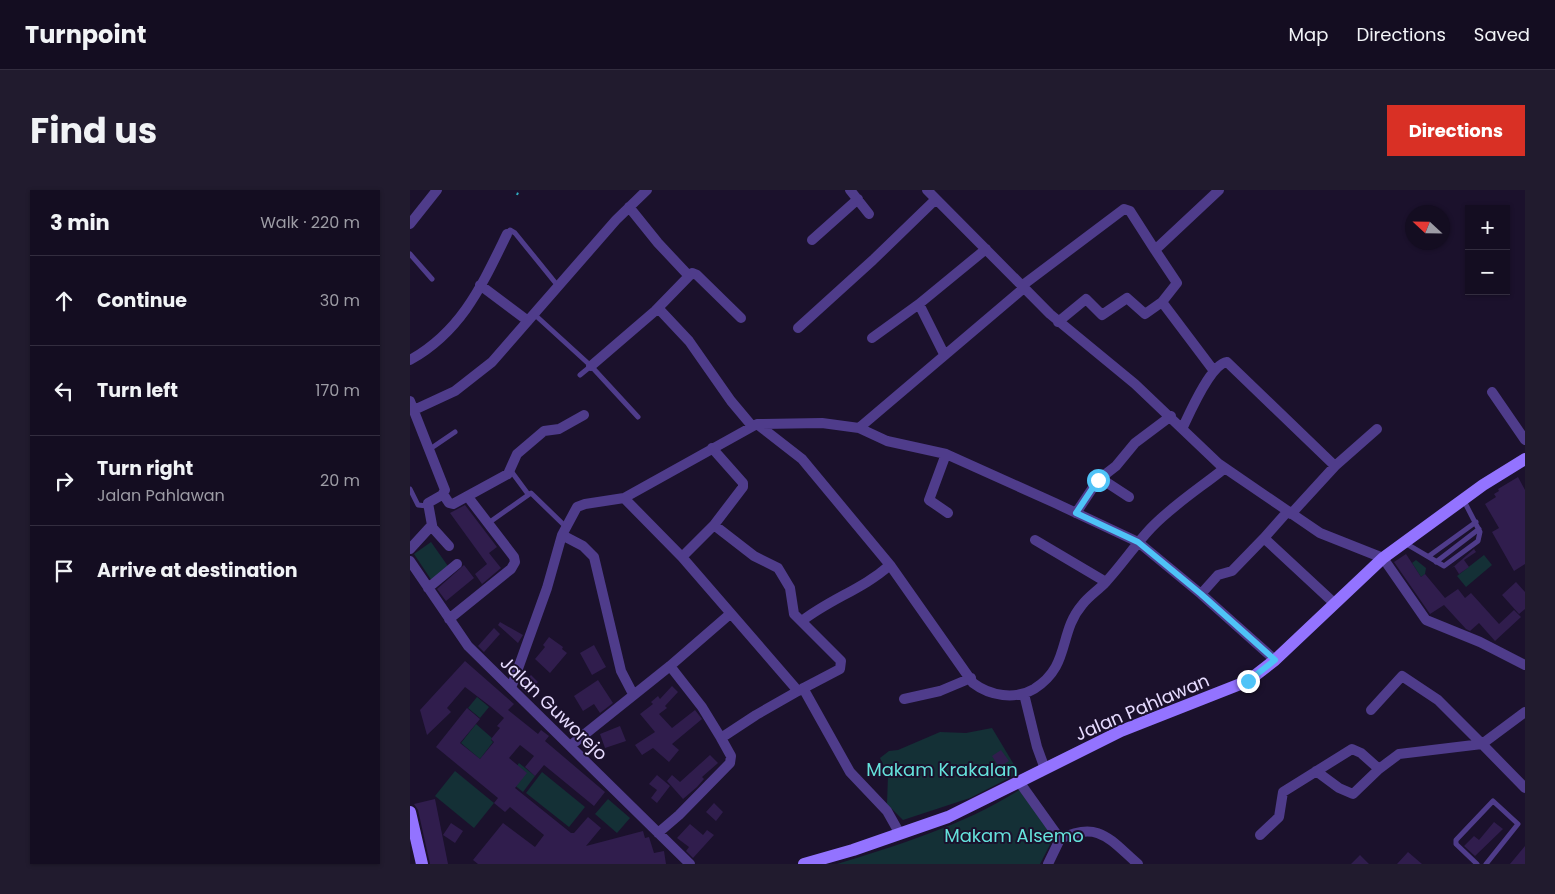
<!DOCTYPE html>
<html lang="en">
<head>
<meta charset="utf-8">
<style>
	body { margin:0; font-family:Poppins,sans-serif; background:#211b2e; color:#f1f3f6 }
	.controls { position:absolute; right:15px; top:15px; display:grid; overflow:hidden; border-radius:0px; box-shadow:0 1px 4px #0004 }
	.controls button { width:45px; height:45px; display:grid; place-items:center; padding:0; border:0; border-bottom:1px solid #332d3f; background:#140d21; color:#f1f3f6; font:25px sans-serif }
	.compass { position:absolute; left:995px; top:15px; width:45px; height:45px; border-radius:50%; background:#140d21; box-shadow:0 1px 4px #0004; rotate:292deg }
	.stop { position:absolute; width:15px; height:15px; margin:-11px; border:4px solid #4fc3f7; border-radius:50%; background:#fff }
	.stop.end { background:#4fc3f7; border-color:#fff; box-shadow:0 1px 5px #0008 }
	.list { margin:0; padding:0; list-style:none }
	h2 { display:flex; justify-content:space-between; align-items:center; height:65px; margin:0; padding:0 20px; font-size:21px }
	h2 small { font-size:16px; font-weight:400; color:#9d9ca5 }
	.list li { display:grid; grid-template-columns:32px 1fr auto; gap:15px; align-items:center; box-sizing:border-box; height:90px; padding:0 20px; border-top:1px solid #332d3f }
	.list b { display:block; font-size:19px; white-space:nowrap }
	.list p { margin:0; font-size:16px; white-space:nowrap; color:#9d9ca5 }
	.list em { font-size:16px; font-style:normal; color:#9d9ca5 }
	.icon { flex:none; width:28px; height:28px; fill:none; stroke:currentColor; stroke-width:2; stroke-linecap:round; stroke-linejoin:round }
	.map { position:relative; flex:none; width:1115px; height:674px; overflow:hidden; border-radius:0px }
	header { display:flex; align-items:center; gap:30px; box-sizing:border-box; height:70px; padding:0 25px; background:#140d21; border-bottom:1px solid #332d3f }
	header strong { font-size:24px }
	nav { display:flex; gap:28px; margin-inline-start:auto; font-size:18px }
	.intro { display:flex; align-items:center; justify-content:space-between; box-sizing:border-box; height:120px; padding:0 30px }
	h1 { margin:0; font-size:35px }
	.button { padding:12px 22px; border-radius:0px; background:#d93025; color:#fff; font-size:18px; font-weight:700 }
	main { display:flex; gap:30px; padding:0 30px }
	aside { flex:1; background:#140d21; border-radius:0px; box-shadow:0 1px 4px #0004 }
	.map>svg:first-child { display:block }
	.green { fill:#143036 }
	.building { fill:#301d4d }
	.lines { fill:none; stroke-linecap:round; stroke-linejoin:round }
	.path { stroke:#30abbf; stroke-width:2; stroke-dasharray:2.5 4; stroke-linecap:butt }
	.lane { stroke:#4f3c8b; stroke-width:5 }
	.street { stroke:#4f3c8b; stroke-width:10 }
	.secondary { stroke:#9373ff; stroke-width:12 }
	.route { stroke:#4fc3f7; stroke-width:6 }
	.labels { text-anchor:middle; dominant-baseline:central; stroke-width:4; stroke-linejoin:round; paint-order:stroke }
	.street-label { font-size:18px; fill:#e7dcff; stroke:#1b112c }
	.park-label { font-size:18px; fill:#65e2dc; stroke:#1b112c }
</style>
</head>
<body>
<header>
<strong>Turnpoint</strong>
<nav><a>Map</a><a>Directions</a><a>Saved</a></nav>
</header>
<div class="intro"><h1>Find us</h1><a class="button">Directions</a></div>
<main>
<aside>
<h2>3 min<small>Walk · 220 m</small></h2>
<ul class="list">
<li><svg class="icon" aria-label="ahead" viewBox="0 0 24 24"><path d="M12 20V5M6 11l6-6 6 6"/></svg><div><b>Continue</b></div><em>30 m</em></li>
<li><svg class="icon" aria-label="left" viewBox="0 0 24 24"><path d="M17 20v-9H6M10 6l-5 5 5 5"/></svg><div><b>Turn left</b></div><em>170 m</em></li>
<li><svg class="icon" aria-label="right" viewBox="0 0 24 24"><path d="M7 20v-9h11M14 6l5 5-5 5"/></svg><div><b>Turn right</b><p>Jalan Pahlawan</p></div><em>20 m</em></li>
<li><svg class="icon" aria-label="arrive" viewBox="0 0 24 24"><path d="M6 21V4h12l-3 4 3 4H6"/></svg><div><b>Arrive at destination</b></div></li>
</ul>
</aside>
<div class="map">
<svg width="1115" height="674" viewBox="0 0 1115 674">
	<rect width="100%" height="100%" fill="#1b112c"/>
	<path class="green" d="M21,352L40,379L22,391L4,364Z
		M1074,365L1082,375L1056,397L1047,386Z
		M1006,370L1016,378L1015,384L1011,387L1002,373Z
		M67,507L79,517L70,528L58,518Z
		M66,534L82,548L81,550L83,552L70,569L51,553Z
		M582,538L609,583L560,608L493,630L477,614L478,585L470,568L479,561L488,560L530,542L556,543Z
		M109,573L125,586L113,602L97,589Z
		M45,581L84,613L64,638L25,606Z
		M132,582L175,617L159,637L116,603Z
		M609,600L644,647L630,674H427C488,655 554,635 609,600Z
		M198,609L220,628L207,643L185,624Z"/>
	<path class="building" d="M1108,287L1115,300V374L1104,381L1082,342L1089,338L1075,314L1086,307L1084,304L1089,301L1088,299Z
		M55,315L87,357L79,363L91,378L72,394L65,384L77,374L40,323Z
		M1064,359L1066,362L1054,370L1059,377L1049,384L1044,376L1041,379Z
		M996,364L1011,387L1015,384L1035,408L1048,399L1055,408L1061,403L1089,434L1104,420L1111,427L1085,451L1069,433L1060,441L1056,439L1034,415L1020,424L984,372Z
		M54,375L64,388L36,411L27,399Z
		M1106,392L1115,402V419L1109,424L1092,405Z
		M90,432L113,445L108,453L88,435Z
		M84,438L90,444L74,462L68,456Z
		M139,447L153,457L152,459L157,463L140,483L125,469L135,457L133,455Z
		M184,455L196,477L182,485L170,463Z
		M55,471L104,514L98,520L128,544L131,540L139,546L135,551L195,602L184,616L134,575L125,586L115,577L124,566L110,555L99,568L117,583L105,598L161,643H164L178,627L191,638L176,656L233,641L235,648L239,647L244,663L254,661L256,674H68L63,670L93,633L125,657L134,645L100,617L95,622L84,613L88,608L26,557L57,518L70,529L50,553L70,569L84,552L81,549L90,538L87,536L94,528L80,516L55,497L37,518L41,522L17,545L10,520Z
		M121,485L128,492L116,503L109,496Z
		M188,490L203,513L190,523L184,514L173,521L164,506Z
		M262,496L268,502L255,516L257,518L249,524L262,538L285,520L292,529L262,554L269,560L259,572L243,558L232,565L225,555L245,542L230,524L243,514L241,512L248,506L250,509Z
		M210,536L216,551L195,558L190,544Z
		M591,560L599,571L589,577L582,566Z
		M300,565L308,573L292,587L294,589L287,597L273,609L257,591L262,585L270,592Z
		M247,585L260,596L247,613L241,608L247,600L239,594Z
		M25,609L38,674H20L8,620L4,614Z
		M304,613L313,622L306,631L296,622Z
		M1084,632L1093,639L1065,666L1054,656L1064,646L1069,650Z
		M41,633L53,641L45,653L33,645Z
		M280,634L293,645L297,640L304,645L283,668L276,661L279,657L267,648Z
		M1115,656V674H1100Z
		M998,662L1012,674H987Z
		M950,665L959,674H941Z"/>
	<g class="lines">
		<path class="path" d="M107,5L109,0"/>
		<path class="lane" d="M97,43L100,40L105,43L148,96
			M0,64L22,89
			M124,124L181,176L228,227
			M170,185L181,176
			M20,259L45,242
			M101,281L118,304
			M0,299L8,315L17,316
			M77,334L121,303L156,337
			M995,353L1034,376L1064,354L1068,351L1070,342L1053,309
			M1019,366L1066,332
			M1026,372L1069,339
			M1067,674L1046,654V650L1083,611L1108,634L1076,674"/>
		<path class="street" d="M440,0L459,24
			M517,0L640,124L725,194L809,274L910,343L973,368L1016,430L1070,452L1115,475
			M219,17L248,53L279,86
			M0,34L27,0
			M402,50L448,9
			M70,95L118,131
			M613,95L714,19L720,21L745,60
			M752,112L767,93L745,60L809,0
			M509,114L534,164
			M248,118L279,151L321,211L342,236
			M648,132L676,109L692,125L717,108L735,124L752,112L804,181
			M388,138L463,70L526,9
			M462,148L509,114L576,59
			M0,170C52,141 72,95 97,44
			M181,176L245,121L282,83L287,85L331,128
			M1082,202L1115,250
			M0,211L35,300L32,305L18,313L22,335L0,359
			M4,220L45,201L82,172L206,30L237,0
			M347,234L412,233L449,238L477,251L536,264L645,313L728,352L791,404L865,470
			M773,237C780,222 801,174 817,172L925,276
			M449,238L615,97
			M536,264L519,310L538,323
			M690,288L719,307
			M33,304L39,313L43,314L98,284L107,264L134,241L149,239L174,225
			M214,308L272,367L388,501L346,525L311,548L321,566L320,573L269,625L248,643
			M666,323L688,290L706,276L725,253L761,226
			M881,324L925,276L967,239
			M304,335L344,366L368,378L380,398L384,424L431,471L430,479L388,501
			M21,336L39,356
			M152,345L173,356L184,367L211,481L223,504
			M854,348L878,321
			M625,350L696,392
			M272,367L304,335L333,297V293L302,258
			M0,371L58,456L280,674
			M18,398L47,374
			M791,404L808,385L822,381L854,348L924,413
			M39,429L101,379L105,372L104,367L58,307
			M392,431C420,409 453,399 480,375
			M260,476L292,517L311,548
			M101,498L137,398L152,345L167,317L175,314L214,308L347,234L392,269L480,375L563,493C580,506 605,510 624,499C661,476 648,443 672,415C678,407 687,401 694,394C711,376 724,356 741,338C763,315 790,298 815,278
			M393,498L440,582L477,621L490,644
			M614,504L627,557L635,579
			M494,509L530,501L561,488
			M961,520L992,486L1028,510L1072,554L1115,522
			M160,556L260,476L320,424
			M906,581L929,598L943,604L969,579
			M610,593L650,649
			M850,645L869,627L873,602L942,559L951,563L969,579L989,564L1072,554L1115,598
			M638,674L650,649C689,630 700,650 728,674"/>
		<path class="secondary" d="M0,622L12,674
			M394,674L443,660L538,627L711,541L838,491L865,470L973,368L1073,295L1115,269"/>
	</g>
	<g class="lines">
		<path class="route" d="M688,290L666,323L728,352L791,404L865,470L838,491"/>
	</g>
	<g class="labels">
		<g class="street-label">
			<text transform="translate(732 517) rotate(-23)">Jalan Pahlawan</text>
			<text transform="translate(144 518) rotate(44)">Jalan Guworejo</text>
		</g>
		<g class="park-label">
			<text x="532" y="579">Makam Krakalan</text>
			<text x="604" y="645">Makam Alsemo</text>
		</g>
	</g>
</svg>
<div class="controls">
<button>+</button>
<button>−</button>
</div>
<svg class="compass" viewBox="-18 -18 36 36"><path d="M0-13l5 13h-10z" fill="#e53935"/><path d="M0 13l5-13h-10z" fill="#9d9ca5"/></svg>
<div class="stop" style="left:688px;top:290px"></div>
<div class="stop end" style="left:838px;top:491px"></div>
</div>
</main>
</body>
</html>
